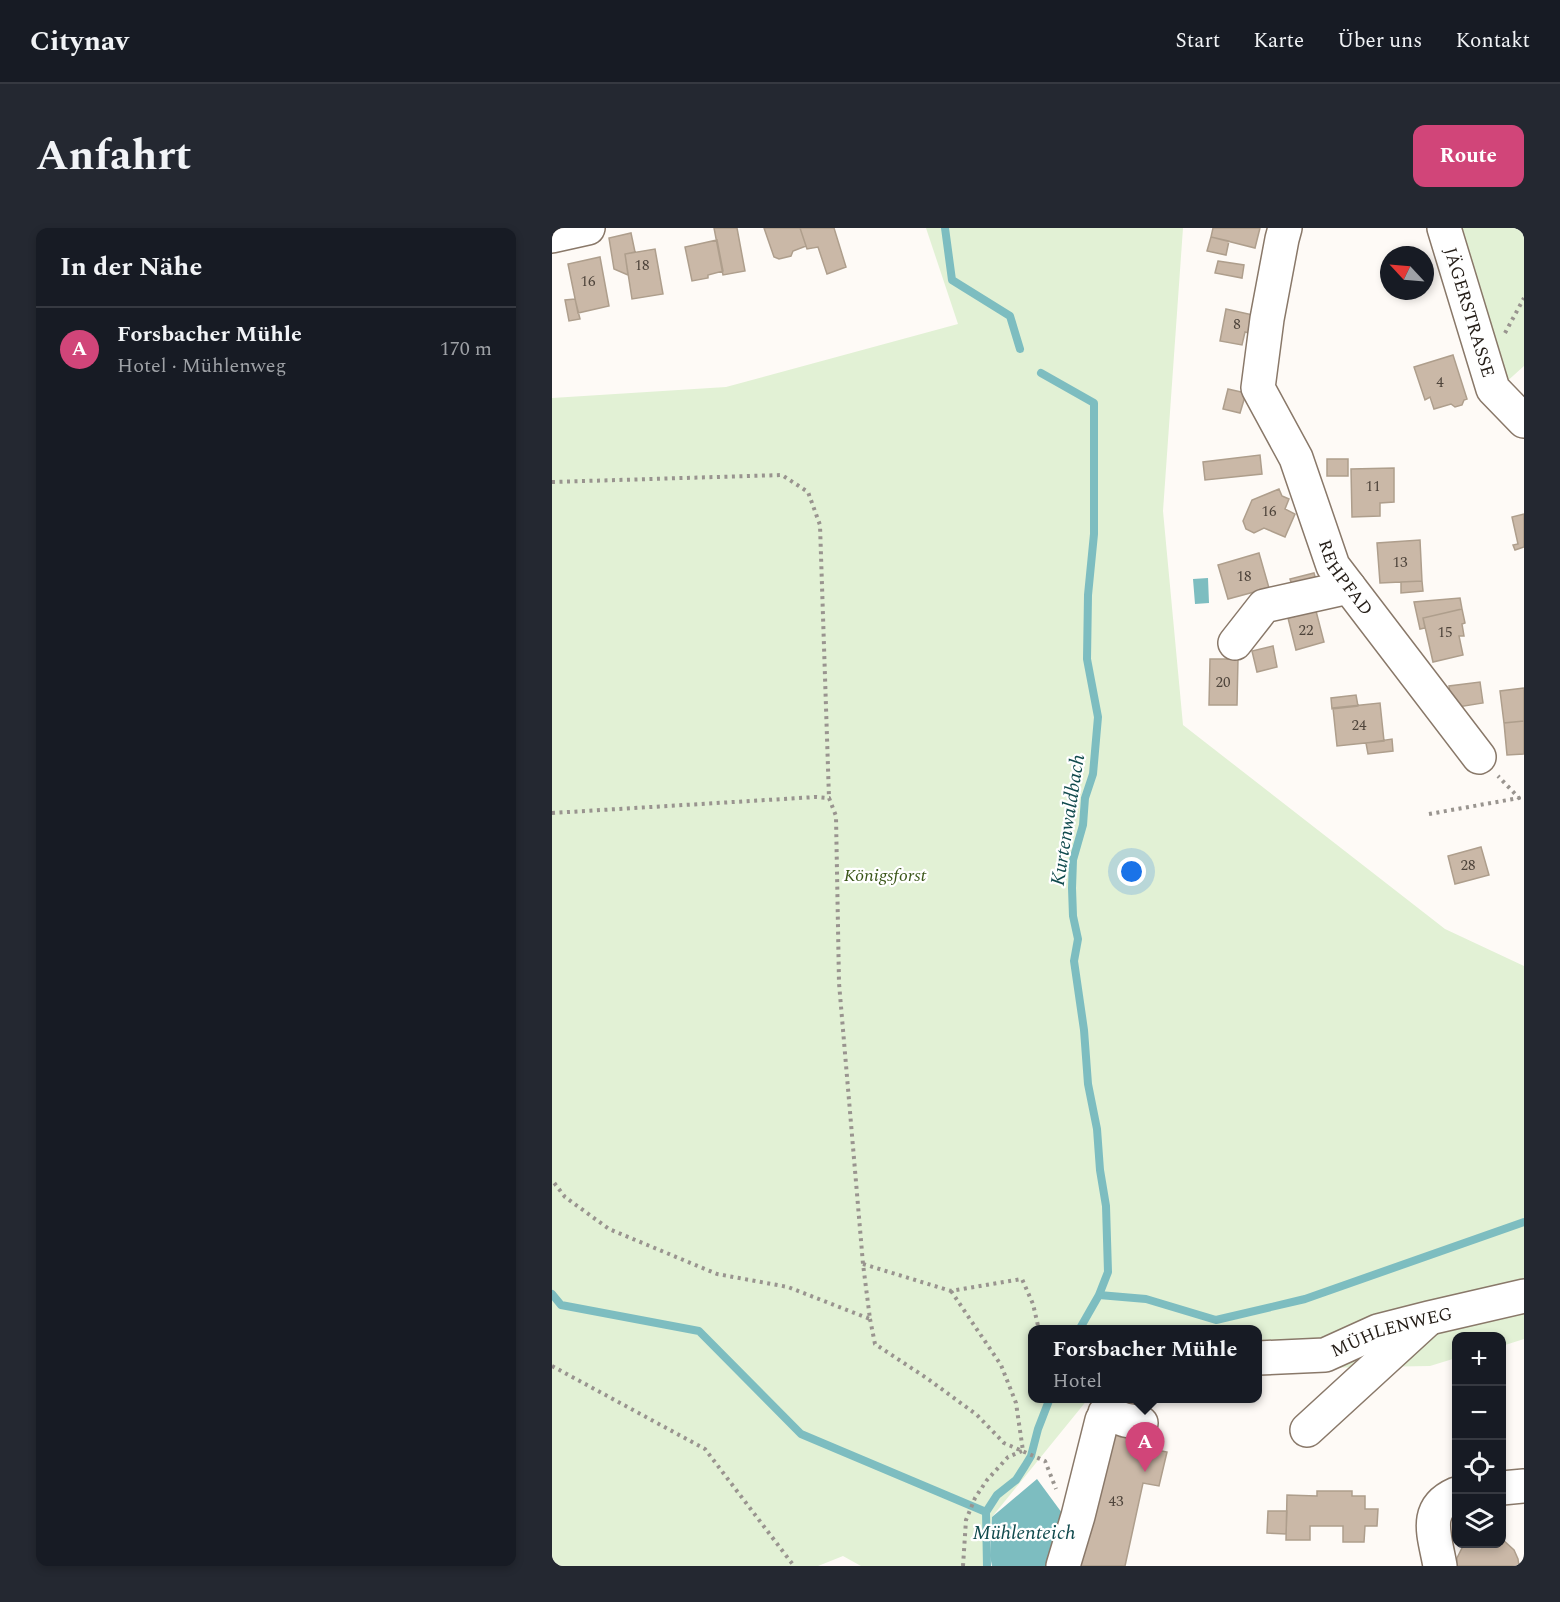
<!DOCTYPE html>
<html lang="de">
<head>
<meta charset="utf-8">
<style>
	body { margin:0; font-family:Spectral,serif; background:#242831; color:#f1f3f6 }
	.controls { position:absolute; right:18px; bottom:18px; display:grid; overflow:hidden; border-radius:12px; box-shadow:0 3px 9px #0003 }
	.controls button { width:54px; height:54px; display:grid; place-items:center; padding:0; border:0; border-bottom:2px solid #363941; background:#171b24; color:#f1f3f6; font:30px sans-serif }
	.compass { position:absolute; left:828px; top:18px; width:54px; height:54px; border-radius:50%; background:#171b24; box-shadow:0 3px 9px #0003; rotate:296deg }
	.you { position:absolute; left:580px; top:644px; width:21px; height:21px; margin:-15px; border:4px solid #fff; border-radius:50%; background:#1a73e8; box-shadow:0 0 0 9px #1a73e833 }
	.badge { display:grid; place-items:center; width:39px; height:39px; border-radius:50%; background:#d14579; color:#fff; font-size:20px; font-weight:700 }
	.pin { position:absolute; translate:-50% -50px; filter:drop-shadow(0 2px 3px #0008) }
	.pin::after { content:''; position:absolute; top:32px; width:21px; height:18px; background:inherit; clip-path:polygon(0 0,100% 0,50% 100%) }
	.popup { position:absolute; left:476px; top:1097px; width:234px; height:78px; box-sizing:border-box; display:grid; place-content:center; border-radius:12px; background:#171b24; filter:drop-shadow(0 2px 4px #0005); font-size:20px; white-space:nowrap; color:#9ea1a6 }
	.popup b { font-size:22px; color:#f1f3f6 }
	.popup::after { content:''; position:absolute; left:50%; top:100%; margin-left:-12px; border:12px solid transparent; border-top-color:#171b24 }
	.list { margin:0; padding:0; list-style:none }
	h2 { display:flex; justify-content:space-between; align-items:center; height:78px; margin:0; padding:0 24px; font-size:26px }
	h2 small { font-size:20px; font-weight:400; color:#9ea1a6 }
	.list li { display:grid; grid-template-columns:39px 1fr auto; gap:18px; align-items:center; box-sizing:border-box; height:84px; padding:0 24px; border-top:2px solid #363941 }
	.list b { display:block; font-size:22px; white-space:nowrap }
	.list p { margin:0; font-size:20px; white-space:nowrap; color:#9ea1a6 }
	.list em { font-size:20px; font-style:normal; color:#9ea1a6 }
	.icon { flex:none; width:33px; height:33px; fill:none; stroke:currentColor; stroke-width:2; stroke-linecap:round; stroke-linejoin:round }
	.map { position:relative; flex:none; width:972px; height:1338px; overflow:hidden; border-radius:12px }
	header { display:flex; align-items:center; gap:36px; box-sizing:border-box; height:84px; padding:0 30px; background:#171b24; border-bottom:2px solid #363941 }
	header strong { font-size:28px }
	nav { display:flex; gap:33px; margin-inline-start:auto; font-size:21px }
	.intro { display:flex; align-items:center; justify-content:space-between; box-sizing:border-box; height:144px; padding:0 36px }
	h1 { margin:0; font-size:42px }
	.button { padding:15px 27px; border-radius:12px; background:#d14579; color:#fff; font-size:21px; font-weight:700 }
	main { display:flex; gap:36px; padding:0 36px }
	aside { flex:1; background:#171b24; border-radius:12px; box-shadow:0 3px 9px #0003 }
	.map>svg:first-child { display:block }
	.green { fill:#e2f1d5 }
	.water { fill:#7dbdc0 }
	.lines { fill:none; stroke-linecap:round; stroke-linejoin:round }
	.stream { stroke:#7dbdc0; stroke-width:8 }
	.building { fill:#cab8a7; stroke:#ae9e8c; stroke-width:1.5 }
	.minor-casing { stroke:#897869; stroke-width:36 }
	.path { stroke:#99948f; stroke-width:4; stroke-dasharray:3 4.5; stroke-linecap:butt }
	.minor { stroke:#fff; stroke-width:33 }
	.labels { text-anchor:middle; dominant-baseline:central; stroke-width:4.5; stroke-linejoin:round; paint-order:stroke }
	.number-label { font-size:15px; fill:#4e443b }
	.street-label { font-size:18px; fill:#241d17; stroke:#fff }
	.park-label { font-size:18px; font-style:italic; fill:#3a5618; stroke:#fff }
	.water-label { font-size:20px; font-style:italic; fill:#104a4d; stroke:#fff }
</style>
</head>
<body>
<header>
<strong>Citynav</strong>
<nav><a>Start</a><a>Karte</a><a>Über uns</a><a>Kontakt</a></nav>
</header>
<div class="intro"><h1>Anfahrt</h1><a class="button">Route</a></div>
<main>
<aside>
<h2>In der Nähe<small></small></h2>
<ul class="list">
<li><span class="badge">A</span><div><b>Forsbacher Mühle</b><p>Hotel · Mühlenweg</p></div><em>170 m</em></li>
</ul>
</aside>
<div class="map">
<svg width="972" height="1338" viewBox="0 0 972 1338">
	<rect width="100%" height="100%" fill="#fefaf6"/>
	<path class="green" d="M374,0H631L611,283L631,497L893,701L972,738V1111L950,1118V1108H904V1130L878,1138L706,1141V1102H480V1170L536,1171L440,1289L436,1329L438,1338H309L291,1328L266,1338H0V170L174,159L406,96Z
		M907,0H972V138L952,156Z"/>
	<path class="water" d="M656,350L657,375L643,376L641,351Z
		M485,1251L510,1285L502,1323L494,1338H440L438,1328L440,1289Z"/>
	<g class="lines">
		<path class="stream" d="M393,0L400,52L458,88L468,121
			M489,145L542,175V306L536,367L535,431L546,489L541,546L533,570L531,597L521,632L520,660L521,688L526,711L522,733L532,802L536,856L545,901L548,942L554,978L556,1044L547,1067L527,1102
			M0,1066L9,1077L147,1103L249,1206L434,1284
			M547,1067L594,1071L664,1092L753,1071L972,994
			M435,1338L434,1284L445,1267L464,1252L473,1238L479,1228L486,1201L498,1170"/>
	</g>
	<path class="building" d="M162,0H185L193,43L171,47Z
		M212,0H248L254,18L241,23L239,28L227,31L222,29Z
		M248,0H282L294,39L275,46L266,19L255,21Z
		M661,0H708L703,20L659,9Z
		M79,5L83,24L73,26L76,47L62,41L57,10Z
		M659,9L677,13L674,27L655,23Z
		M165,12L171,43L156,47V50L140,53L133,19Z
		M103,21L111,66L80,71L73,26Z
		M48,29L57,78L26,85L16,36Z
		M666,33L692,37L690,50L663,45Z
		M23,71L28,91L17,93L13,72Z
		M674,81L701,87L697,105L693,104L690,117L668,113Z
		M901,127L915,171L912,172L910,177L903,179L899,176L882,181L878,169L873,172L862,139Z
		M676,161L694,165L688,185L671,181Z
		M708,227L710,246L653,252L651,234Z
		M775,231H796V248H775Z
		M842,240V274L828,275V288L800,289L799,241Z
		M727,261L730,268L737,271L733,281L743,286L733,309L712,300L702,305L694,301L691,293L700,272Z
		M972,286V319L963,322L961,317L966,316L960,289Z
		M868,312L870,353L828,355L825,315Z
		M707,325L717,360L676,371L666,337Z
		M762,345L766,359L743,366L738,351Z
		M870,353L871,363L849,365V354Z
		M908,370L910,381L871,390L873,400L868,401L862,374Z
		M910,381L913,395L910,396L912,408H907L911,427L881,434L871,390Z
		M764,383L772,414L744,422L736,390Z
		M721,418L725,439L705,444L700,423Z
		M658,431H686L685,477H657Z
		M928,454L931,475L900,480L897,458Z
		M972,460V493L952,495L948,463Z
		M804,467L806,478L780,481L779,470Z
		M828,475L832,513L785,518L781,480Z
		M972,493V526L955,527L952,495Z
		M840,511L841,523L816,526L814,515Z
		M929,619L937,647L903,656L896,628Z
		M569,1204L588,1208L586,1218L615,1224L607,1258L591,1255L573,1338H523L554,1213Z
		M765,1263H800V1268H813V1281H826L825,1298H813L812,1314H791V1298H758V1312H734L735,1267L765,1268Z
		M716,1283H735L734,1306L715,1305Z
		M950,1311L962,1322L966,1331L967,1338H904L905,1330L910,1320L915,1316H950Z"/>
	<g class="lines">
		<defs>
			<g id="minor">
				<path id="s1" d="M733,0L730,11L715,91L706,160L744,230L781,338L927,529"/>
				<path id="s2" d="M892,0L941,161L972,193"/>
				<path d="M0,8L36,0"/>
				<path d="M683,415L712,378L797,359"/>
				<path id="s3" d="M706,1130L773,1127L826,1103L877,1090L972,1068"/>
				<path d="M553,1185L573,1192L589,1195"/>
				<path d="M755,1202L875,1092"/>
				<path d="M950,1260L972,1258"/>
				<path d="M511,1338L526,1288L550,1192"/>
				<path d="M888,1338C883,1308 870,1281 904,1266"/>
			</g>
		</defs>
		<use href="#minor" class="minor-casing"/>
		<path class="path" d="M953,105L972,70
			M0,254L230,247L256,264L268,297L277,570
			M0,585L264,569L277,570L284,588L287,755L311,1036L318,1091L236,1059L165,1046L57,1001L13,969L0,952
			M877,586L967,570L946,548
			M311,1036L399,1063L470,1051L481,1076L487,1102
			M399,1063L449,1137L464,1175L471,1223
			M318,1091L323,1116L376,1151L425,1187L452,1215L493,1233L504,1261
			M0,1138L153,1221L242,1338
			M411,1338L414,1292L423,1270L435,1252L456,1229L470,1223"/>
		<use href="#minor" class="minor"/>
	</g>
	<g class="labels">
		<g class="number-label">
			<text x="90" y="37">18</text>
			<text x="36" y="53">16</text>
			<text x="685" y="96">8</text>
			<text x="888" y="154">4</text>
			<text x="821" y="258">11</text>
			<text x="717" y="283">16</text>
			<text x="848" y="334">13</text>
			<text x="692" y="348">18</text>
			<text x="754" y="402">22</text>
			<text x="893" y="404">15</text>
			<text x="671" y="454">20</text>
			<text x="807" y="497">24</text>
			<text x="916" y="637">28</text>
			<text x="564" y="1273">43</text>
		</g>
		<g class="street-label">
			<text stroke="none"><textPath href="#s2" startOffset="88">JÄGERSTRASSE</textPath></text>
			<text stroke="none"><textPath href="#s1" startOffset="372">REHPFAD</textPath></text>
			<text stroke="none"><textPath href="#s3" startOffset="138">MÜHLENWEG</textPath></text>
		</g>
		<g class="park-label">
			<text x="333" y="647">Königsforst</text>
		</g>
		<g class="water-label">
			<text transform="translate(516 592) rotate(-81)">Kurtenwaldbach</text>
			<text x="472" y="1305">Mühlenteich</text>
		</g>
	</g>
</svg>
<div class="controls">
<button>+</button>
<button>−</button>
<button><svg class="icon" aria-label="locate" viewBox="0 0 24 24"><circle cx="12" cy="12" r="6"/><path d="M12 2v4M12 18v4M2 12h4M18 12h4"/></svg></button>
<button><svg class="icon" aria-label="layers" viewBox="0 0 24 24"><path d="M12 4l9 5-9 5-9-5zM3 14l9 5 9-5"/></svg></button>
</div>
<svg class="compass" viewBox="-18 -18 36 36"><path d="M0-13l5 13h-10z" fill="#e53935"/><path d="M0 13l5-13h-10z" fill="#9ea1a6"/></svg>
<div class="you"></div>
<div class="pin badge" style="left:593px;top:1244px">A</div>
<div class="popup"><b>Forsbacher Mühle</b>Hotel</div>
</div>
</main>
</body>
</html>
